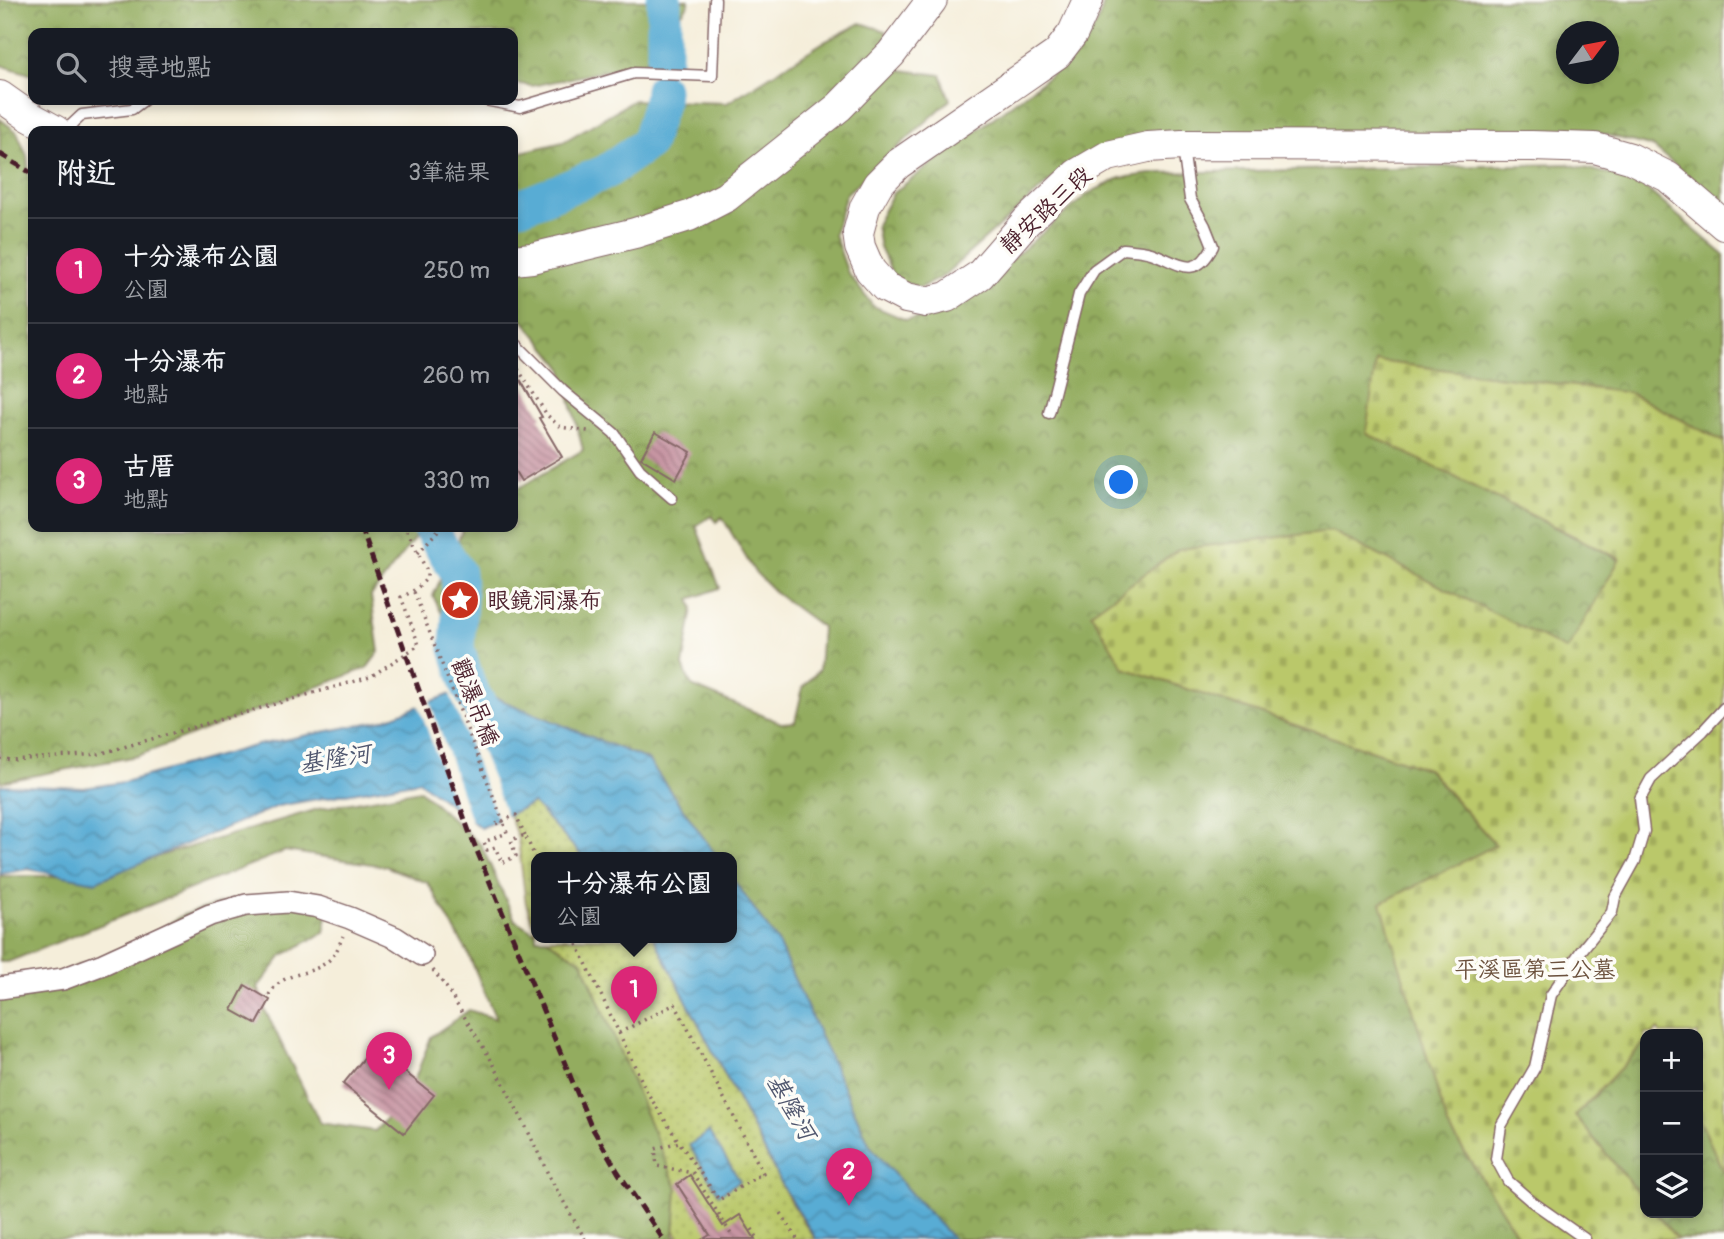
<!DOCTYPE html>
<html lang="zh-TW">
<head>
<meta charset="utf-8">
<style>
	body { margin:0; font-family:Pangolin,"LXGW WenKai TC",sans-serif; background:#242831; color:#f1f3f6 }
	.controls { position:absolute; right:21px; bottom:21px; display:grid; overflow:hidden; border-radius:14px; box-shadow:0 4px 10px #0003 }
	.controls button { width:63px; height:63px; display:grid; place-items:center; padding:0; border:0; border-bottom:2px solid #363941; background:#171b24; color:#f1f3f6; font:35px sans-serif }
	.compass { position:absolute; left:1556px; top:21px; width:63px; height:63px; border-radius:50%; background:#171b24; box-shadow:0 4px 10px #0003; rotate:58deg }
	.you { position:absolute; left:1122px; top:483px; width:24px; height:24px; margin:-18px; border:5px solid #fff; border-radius:50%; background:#1a73e8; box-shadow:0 0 0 10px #1a73e833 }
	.badge { display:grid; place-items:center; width:46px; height:46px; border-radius:50%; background:#db2777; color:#fff; font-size:23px; font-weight:700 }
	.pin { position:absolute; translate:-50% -58px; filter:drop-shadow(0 2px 4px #0008) }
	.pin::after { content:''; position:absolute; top:37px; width:24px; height:21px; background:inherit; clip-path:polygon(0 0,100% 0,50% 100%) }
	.popup { position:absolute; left:531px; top:852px; width:206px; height:91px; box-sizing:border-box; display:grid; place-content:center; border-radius:14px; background:#171b24; filter:drop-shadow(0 2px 5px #0005); font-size:23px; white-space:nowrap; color:#9ea1a6 }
	.popup b { font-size:26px; color:#f1f3f6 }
	.popup::after { content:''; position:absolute; left:50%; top:100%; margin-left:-14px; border:14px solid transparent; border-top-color:#171b24 }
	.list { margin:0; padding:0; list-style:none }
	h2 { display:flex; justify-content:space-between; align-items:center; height:91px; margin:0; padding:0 28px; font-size:30px }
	h2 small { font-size:23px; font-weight:400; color:#9ea1a6 }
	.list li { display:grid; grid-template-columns:46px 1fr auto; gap:21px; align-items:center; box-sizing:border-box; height:105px; padding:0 28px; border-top:2px solid #363941 }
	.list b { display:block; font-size:26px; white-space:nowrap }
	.list p { margin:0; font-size:23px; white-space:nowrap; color:#9ea1a6 }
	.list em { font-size:23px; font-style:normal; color:#9ea1a6 }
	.icon { flex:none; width:38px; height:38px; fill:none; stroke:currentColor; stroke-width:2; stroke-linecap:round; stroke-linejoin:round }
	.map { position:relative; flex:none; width:1724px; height:1239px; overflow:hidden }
	.search { position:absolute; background:#171b24; box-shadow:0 4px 10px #0003; left:28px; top:28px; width:490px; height:77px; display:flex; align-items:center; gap:18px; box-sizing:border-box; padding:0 24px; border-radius:14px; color:#9ea1a6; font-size:26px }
	.panel { position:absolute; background:#171b24; box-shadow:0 4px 10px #0003; left:28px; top:126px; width:490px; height:406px; border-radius:14px }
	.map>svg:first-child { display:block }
	.grass { fill:url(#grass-dots); stroke:#82744a; stroke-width:2 }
	.forest { fill:url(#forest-crowns); stroke:#6e6644; stroke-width:2; fill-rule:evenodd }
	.cemetery { fill:url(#cemetery-stones); stroke:#82744a; stroke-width:2 }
	.water { fill:url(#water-waves); stroke:#516680; stroke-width:2 }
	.pier { fill:#f5eeda }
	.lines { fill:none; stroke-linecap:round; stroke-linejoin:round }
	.river { stroke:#58acd4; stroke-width:35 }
	.building { fill:url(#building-back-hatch) }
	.service-casing { stroke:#866768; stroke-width:13 }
	.minor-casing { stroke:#866768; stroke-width:24 }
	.secondary-casing { stroke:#866768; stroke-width:32 }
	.path { stroke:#866768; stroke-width:3.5; stroke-dasharray:2 5; stroke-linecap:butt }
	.service { stroke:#fff; stroke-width:10 }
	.minor { stroke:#fff; stroke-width:21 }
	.secondary { stroke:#fff; stroke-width:30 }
	.rail { stroke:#4a1f2b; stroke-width:5; stroke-dasharray:10 5; stroke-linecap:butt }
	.path-bridge { stroke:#866768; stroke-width:3.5; stroke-dasharray:2 5; stroke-linecap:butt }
	.labels { text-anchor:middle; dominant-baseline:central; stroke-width:7; stroke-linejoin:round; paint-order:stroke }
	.street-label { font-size:23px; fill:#4a1f2b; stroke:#fdfcf7 }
	.poi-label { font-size:23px; fill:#4a1f2b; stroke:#fdfcf7; text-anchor:start }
	.park-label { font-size:23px; fill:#6c523e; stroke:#fdfcf7 }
	.water-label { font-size:24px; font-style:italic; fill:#50576f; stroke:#fdfcf7 }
</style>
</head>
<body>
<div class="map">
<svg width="1724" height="1239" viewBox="0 0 1724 1239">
	<defs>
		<pattern id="grass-dots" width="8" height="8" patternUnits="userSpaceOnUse" patternTransform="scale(1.75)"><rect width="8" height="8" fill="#bac86a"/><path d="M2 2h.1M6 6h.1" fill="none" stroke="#a1ab5c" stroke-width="1.8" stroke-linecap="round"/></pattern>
		<pattern id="forest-crowns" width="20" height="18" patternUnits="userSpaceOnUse" patternTransform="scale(1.75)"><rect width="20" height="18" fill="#93ac5e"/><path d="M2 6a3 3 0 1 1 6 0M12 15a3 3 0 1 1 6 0" fill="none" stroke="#7a8b4e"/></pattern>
		<pattern id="cemetery-stones" width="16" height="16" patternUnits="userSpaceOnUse" patternTransform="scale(1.75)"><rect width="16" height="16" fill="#bac86a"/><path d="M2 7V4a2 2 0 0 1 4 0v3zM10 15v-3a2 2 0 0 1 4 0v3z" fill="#a1ab5c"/></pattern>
		<pattern id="water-waves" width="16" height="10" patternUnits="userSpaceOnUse" patternTransform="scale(1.75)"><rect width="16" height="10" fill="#58acd4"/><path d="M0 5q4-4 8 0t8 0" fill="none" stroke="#4b8bac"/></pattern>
		<pattern id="building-back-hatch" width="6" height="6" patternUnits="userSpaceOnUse" patternTransform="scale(1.75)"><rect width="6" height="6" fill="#c795a3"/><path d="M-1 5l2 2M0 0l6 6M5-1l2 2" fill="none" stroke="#a47985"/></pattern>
	</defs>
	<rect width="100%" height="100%" fill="#fdfcf7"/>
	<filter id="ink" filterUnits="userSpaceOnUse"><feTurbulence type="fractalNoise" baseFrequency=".0143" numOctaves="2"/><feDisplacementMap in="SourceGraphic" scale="14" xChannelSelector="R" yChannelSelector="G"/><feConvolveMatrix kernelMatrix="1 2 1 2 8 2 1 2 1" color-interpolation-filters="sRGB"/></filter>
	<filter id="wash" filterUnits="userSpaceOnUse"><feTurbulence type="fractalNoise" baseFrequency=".00686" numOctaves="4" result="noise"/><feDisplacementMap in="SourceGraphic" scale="28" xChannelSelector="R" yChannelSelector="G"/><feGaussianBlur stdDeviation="1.57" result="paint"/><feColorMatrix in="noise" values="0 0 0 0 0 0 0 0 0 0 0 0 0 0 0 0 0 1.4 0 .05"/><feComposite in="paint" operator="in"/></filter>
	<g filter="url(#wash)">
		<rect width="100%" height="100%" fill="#f5eeda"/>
		<path class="grass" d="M533,803L584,858H536V932L526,903L518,839L509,814Z
			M538,938H654L790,1201L815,1239H680L604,1120Z"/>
		<path class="forest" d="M0,0H688V5L644,63L532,86L513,83V33H33V75L0,65Z
			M1105,0H1724V205L1653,147L1596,132L1151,139L1059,173L942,277L920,288L895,279L880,248L876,225L893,193L1076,56L1097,24ZM1566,32H1608V74H1566Z
			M861,23L886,31L893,69L941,75L950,100L846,194L834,234L848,273L873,306L906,320L937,315L962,305L1013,258L1089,193L1120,178L1158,173L1567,164L1636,180L1724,255V442L1630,393L1376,361L1367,433L1620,560L1567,651L1331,531L1124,668L1427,769L1496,845L1448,1126L1520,1239H953L913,1196L870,1146L777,941L732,878V858H718L648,760L481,692L433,596L464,527H513V483L517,489L583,450L562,367L513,308V154L563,142L634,100L727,103L822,43ZM711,516L716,522L722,517L754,571L777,594L822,627L819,670L803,687L795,722L781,723L694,687L691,685L683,666L693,608L690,599L720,588L696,526Z
			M0,119L17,132L27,156L31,191L33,193V527H416L417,535L371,596L379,652L367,668L137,756L0,782Z
			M420,790L481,845L515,920L536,933V938H545L582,961L677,1188L674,1235L677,1239H0V997L141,941L183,915L235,899L330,902L324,932L282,956L258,987L264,1008L320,1123L375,1131L409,1094L431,1037L469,1010L496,1019L468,953L428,883L385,866L285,851L8,962H0V876H50L129,865L318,809Z
			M1645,1042V1201L1575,1116Z
			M1698,1116L1724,1173V1239H1677L1655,1213H1698Z"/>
		<path class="cemetery" d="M1376,361L1630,393L1724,442V1173L1698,1116V1034H1660L1658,1029L1653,1034H1645V1042L1575,1116L1645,1201V1213H1655L1677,1239H1520L1448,1126L1381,903L1496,845L1428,769L1124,668L1091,613L1179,549L1331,531L1567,650L1620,559L1366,433Z"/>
		<path class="water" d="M469,687L648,760L718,858H584L533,803L481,828L419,781L278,806L95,882L28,869L0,874V785L84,788L124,782L258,745L383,720Z
			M732,878L777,941L870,1146L913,1196L953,1239H816L784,1188L654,938H732Z
			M709,1132L740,1181L719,1194L689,1145Z"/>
		<path class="pier" d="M457,688L508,819L499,823L449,691Z
			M429,699L473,826L457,814L418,703Z"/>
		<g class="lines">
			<path class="river" d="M664,0V58
				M513,207L525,205L606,172L648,143L661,100L662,90
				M429,527L458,573L460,600L457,648L469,687L492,727"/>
		</g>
		<g id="blocks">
			<path class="building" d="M513,367L542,417L539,418L562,457L521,481L513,468Z
				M655,432L691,452L676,479L641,458Z
				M245,985L270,1000L257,1024L232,1010Z
				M373,1047L434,1095L404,1133L343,1084Z
				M690,1175L723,1226L740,1215L755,1239H703L710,1235L677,1184Z"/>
		</g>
	</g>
	<g filter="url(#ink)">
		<use href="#blocks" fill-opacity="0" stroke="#866768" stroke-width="2"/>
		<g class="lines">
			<defs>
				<path id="service" d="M485,100L520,107L634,73L712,76L715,0
					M65,131L82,115L132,109L144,100
					M513,341L563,391L614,433L640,470L672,498
					M1049,413L1079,294L1094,270L1123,249C1132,250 1142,250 1151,253C1178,262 1195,282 1213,246L1205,226L1190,199L1183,148
					M1585,1239L1531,1201L1508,1181L1496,1159L1501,1126L1535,1067L1551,995L1581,951L1612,912L1615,897L1635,861L1644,831L1640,799L1651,779L1703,731L1724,708"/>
				<path id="minor" d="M0,988L63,979L103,964L210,915L246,905L288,902L318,907L350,918L396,938L422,955"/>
				<path id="secondary" d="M1088,0L1073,33L1057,54L898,164L878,184L865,207L858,233L860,247L870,270L885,287L906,298L926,302L947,297L980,275L1026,222L1077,174L1108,156L1148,147L1182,145L1532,146L1595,148L1630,158L1668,177L1724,225
					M0,96L27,115L56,131
					M513,260L532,258L635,233L689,216L726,197L839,107L891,54L932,0"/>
			</defs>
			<use href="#service" class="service-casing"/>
			<use href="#minor" class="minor-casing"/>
			<use href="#secondary" class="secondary-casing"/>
			<path class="path" d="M518,369L547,415L560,427L588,431
				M418,553L441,527
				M0,758L11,760L99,754L370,677L419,645L401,597C413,592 419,587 427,578V571L405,527
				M496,824L516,815L525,835
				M504,824L507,833L484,842L487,850L495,847L502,863L516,856L511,840L525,835L536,859
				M574,938L648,1094L679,1142L655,1149L657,1166L693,1173L734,1239
				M433,970L446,987L493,1063L528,1131L549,1176L585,1239
				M269,995C284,969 308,978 328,961C336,955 339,945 343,936
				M619,1033L675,1004L763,1173L719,1200L679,1142
				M781,1213L797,1239
				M752,1229L758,1239"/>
			<use href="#service" class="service"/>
			<use href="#minor" class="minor"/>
			<use href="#secondary" class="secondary"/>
			<path class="rail" d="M0,154L33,174
				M361,527L470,834L590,1124L618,1172L663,1239"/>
			<path class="path-bridge" d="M414,592L504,824"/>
		</g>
	</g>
	<defs>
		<symbol id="sight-disc" viewBox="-11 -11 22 22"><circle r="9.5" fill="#c8321e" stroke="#fdfcf7"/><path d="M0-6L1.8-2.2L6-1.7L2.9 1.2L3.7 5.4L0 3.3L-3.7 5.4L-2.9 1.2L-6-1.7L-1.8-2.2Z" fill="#fff"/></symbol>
	</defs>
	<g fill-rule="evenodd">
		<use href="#sight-disc" x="438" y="578" width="44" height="44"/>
	</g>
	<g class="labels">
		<g class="street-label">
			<text transform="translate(1046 210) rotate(-43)">靜安路三段</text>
			<text transform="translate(475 702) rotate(69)">觀瀑吊橋</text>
		</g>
		<g class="poi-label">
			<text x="487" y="600">眼鏡洞瀑布</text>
		</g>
		<g class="park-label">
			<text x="1535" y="969">平溪區第三公墓</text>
		</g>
		<g class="water-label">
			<text transform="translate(335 759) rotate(-9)">基隆河</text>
			<text transform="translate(791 1107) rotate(60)">基隆河</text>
		</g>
	</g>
</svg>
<div class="controls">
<button>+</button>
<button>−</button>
<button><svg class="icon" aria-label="layers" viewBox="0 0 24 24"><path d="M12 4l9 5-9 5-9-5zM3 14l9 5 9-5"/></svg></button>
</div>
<svg class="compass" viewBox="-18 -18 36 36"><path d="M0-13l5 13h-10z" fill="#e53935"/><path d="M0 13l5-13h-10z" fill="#9ea1a6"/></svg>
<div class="you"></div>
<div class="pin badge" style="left:634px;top:1024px">1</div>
<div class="popup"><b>十分瀑布公園</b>公園</div>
<div class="pin badge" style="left:849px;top:1206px">2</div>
<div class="pin badge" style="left:389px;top:1090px">3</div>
<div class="search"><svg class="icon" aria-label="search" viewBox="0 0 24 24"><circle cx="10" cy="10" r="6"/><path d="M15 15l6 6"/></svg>搜尋地點</div>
<section class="panel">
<h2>附近<small>3筆結果</small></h2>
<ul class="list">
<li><span class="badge">1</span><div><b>十分瀑布公園</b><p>公園</p></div><em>250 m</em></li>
<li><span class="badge">2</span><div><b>十分瀑布</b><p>地點</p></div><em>260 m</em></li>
<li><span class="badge">3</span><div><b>古厝</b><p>地點</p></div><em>330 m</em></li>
</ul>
</section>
</div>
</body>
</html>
